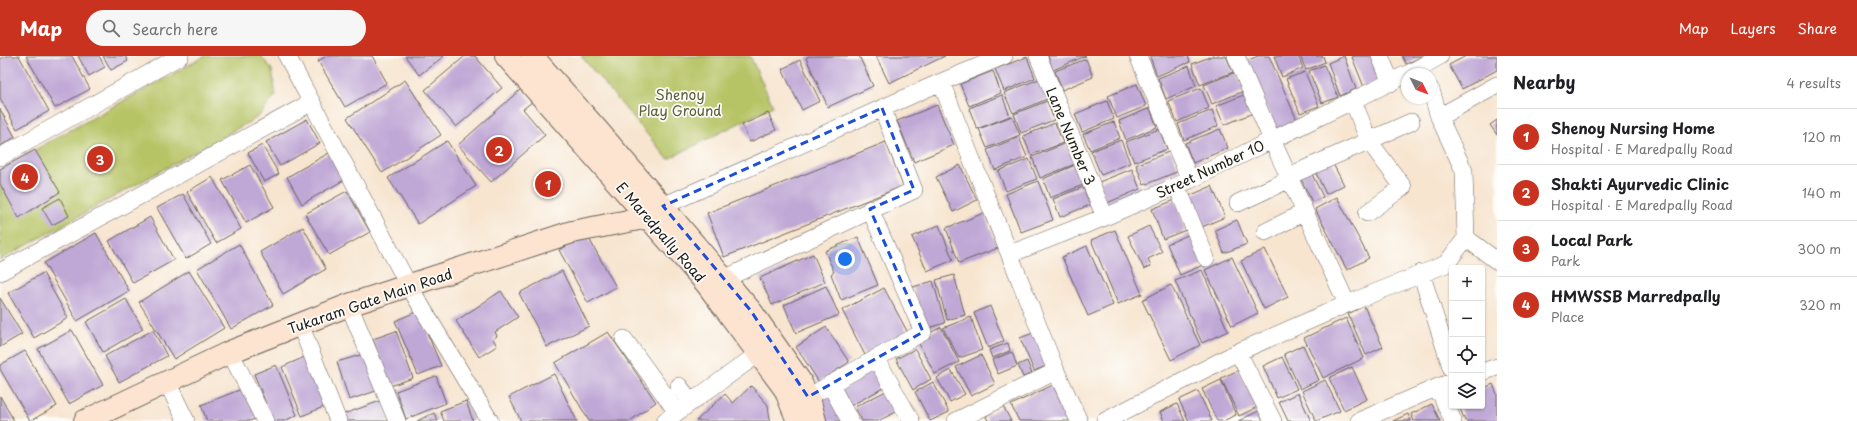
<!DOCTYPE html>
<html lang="en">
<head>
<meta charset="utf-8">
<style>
	body { margin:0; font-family:"Playpen Sans",sans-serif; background:#f6f6f6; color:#202124 }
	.controls { position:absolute; right:12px; bottom:12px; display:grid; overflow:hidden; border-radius:4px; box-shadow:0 1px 3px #0004 }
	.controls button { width:36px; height:36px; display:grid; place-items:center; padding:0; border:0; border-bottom:1px solid #e0e0e0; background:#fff; color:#202124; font:20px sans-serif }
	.compass { position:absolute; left:1401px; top:12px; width:36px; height:36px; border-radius:50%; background:#fff; box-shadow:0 1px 3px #0004; rotate:132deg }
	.you { position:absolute; left:845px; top:203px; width:14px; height:14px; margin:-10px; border:3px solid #fff; border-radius:50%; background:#1a73e8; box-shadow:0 0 0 6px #1a73e833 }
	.badge { display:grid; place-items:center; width:26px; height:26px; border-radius:50%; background:#c8321e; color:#fff; font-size:13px; font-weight:700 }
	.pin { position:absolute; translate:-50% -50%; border:2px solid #fff; box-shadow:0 1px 4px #0006 }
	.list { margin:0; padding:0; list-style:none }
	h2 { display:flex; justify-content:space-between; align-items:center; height:52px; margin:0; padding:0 16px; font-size:17px }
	h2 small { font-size:13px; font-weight:400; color:#757577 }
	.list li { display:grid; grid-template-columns:26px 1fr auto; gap:12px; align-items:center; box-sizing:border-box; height:56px; padding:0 16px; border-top:1px solid #e0e0e0 }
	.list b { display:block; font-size:15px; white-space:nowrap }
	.list p { margin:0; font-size:13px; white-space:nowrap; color:#757577 }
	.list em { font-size:13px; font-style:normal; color:#757577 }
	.icon { flex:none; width:22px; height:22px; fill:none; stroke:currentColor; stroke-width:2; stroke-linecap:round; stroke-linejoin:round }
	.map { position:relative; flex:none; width:1497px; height:365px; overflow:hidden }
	header { display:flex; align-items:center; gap:24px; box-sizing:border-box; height:56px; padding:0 20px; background:#c8321e; color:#fff }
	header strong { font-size:19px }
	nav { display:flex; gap:22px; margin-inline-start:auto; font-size:14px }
	.search { width:280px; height:36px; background:#f6f6f6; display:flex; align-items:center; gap:10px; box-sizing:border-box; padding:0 14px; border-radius:22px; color:#757577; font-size:15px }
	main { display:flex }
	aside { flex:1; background:#fff }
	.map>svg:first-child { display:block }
	.green { fill:#b7c466; stroke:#6a7041 }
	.building { fill:#bfa7d6 }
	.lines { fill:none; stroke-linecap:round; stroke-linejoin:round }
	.street-casing { stroke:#69625b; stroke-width:18 }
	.secondary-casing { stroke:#69625b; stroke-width:24 }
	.street { stroke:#fff; stroke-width:17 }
	.secondary { stroke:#fde4d0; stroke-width:22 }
	.marked { fill:none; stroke:#1d4ed8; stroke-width:3; stroke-dasharray:8 5; stroke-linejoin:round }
	.labels { text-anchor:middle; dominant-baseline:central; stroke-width:3.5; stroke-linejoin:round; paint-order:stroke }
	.park-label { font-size:14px; fill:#5a5f3a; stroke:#fdfcf7 }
	.street-label { font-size:14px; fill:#1c1c1c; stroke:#fdfcf7 }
</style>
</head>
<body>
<header>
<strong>Map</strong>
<div class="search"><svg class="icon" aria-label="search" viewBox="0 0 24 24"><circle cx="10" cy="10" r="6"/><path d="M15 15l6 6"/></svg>Search here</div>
<nav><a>Map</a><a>Layers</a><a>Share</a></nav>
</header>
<main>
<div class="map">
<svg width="1497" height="365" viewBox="0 0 1497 365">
	<rect width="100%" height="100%" fill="#fdfcf7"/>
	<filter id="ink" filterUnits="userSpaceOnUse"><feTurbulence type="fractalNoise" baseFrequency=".025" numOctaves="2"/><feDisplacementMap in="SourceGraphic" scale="8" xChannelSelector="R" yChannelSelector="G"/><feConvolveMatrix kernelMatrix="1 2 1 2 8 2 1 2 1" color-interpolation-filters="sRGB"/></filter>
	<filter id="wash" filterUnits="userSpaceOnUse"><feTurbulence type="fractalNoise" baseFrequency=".012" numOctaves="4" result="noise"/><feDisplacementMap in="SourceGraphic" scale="16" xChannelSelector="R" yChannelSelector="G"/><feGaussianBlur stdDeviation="0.9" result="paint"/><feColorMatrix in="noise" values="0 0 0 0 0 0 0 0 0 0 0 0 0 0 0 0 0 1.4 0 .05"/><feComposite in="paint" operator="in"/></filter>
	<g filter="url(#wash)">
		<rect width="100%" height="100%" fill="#f7e5d0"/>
		<path class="green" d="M205,0H261L272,14L276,39L258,61L0,204V113Z
			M581,0H750L773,50L668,103Z"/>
		<g id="blocks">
			<path class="building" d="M6,0H19L49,55L17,73L0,42V3Z
				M26,0H72L90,33L55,52Z
				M78,0H99L105,11L89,20Z
				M103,0H125L128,5L111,14Z
				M327,0H372L387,27L345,51L318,5Z
				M405,0H444L419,19Z
				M465,0H475L502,32L456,71L425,34Z
				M809,0H859L873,30L828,51L806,2Z
				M876,0H945L889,27Z
				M1048,0H1086L1053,14Z
				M1153,0H1188L1190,6L1157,20L1150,1Z
				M1212,0H1226L1233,16L1200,29L1192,8Z
				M1258,0H1269L1297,64L1276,74L1246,5Z
				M1274,0H1298L1303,12L1282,21Z
				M1300,0H1323L1325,6L1306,14Z
				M1344,0L1356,33L1340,40L1328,7Z
				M1355,0H1373L1383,23L1364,31L1352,1Z
				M1402,0H1423L1406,8Z
				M1466,0H1497V14L1462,33L1449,9Z
				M1027,1L1035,22L1004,35L995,13Z
				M1086,3L1093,21L1062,34L1055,15Z
				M800,4L820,45L802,54L782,13Z
				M1324,9L1338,41L1322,47L1309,15Z
				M1189,10L1196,30L1166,43L1158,22Z
				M993,15L1001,37L969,50L960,28Z
				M1236,16L1244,35L1212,48L1204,29Z
				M1305,16L1319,50L1300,57L1286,23Z
				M1039,23L1047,43L1013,57L1004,37Z
				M405,24L441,79L382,117L347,62Z
				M1137,28L1146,50L1117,62L1108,40Z
				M1201,32L1209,52L1177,66L1168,45Z
				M521,33L532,46L523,53L545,79L491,126L458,89Z
				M1246,38L1253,57L1224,69L1216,50Z
				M1002,39L1010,60L977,73L969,52Z
				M1047,45L1054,64L1021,77L1014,58Z
				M1107,45L1114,63L1082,76L1075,58Z
				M937,49L954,89L914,106L897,65Z
				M1150,52L1157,71L1126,84L1119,65Z
				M0,53L15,81L0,90Z
				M1212,54L1218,70L1184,84L1178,68Z
				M768,57L776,74L750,86L742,69Z
				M1012,60L1020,79L987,92L979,73Z
				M307,63L320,87L280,110L266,86Z
				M1497,64V79L1490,69Z
				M1114,66L1120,82L1090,94L1083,78Z
				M1055,67L1063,87L1031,99L1023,80Z
				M1159,73L1167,93L1134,106L1126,86Z
				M1220,73L1228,92L1193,107L1185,87Z
				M1019,81L1027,101L995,114L987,94Z
				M1121,84L1130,107L1101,119L1091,95Z
				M447,85L476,130L418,168L388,122Z
				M886,86L903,130L724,201L707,157Z
				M1066,87L1075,108L1040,122L1032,101Z
				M262,89L279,118L264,126L248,97Z
				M35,94L60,136L19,162L0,128V113Z
				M1171,95L1179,115L1144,129L1136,109Z
				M329,97L344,124L302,148L287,121Z
				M1029,103L1037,123L1006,135L998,115Z
				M1331,104L1344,129L1326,138L1314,113Z
				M250,109L274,151L246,167L222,124Z
				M960,109L977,144L953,156L936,121Z
				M1075,109L1083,129L1050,142L1043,123Z
				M1132,113L1140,133L1107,147L1099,126Z
				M1310,114L1323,141L1312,146L1299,119Z
				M212,121L241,173L216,187L187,136Z
				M1038,125L1053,164L1021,176L1006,138Z
				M1212,130L1225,161L1202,171L1189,140Z
				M1083,131L1090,149L1060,161L1053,143Z
				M347,135L370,176L329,199L305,158Z
				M183,138L211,188L186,203L157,152Z
				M1337,141L1369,202L1347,214L1315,153Z
				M60,142L69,160L52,169L42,152Z
				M1175,144L1186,174L1163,183L1152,153Z
				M984,157L998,192L959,207L946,172Z
				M150,161L174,204L133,227L109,185Z
				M1237,164L1247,188L1224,197L1215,174Z
				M939,169L953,204L927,215L912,181Z
				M1149,170L1162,196L1148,203L1151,210L1144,213L1128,180Z
				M303,171L326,213L283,238L260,196Z
				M1115,174L1142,238L1118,248L1091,184Z
				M96,177L129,235L77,265L44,207Z
				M1190,178L1203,209L1180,219L1167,188Z
				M587,179L616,231L588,247L559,194Z
				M858,181L878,229L841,244L831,218L834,216L825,195Z
				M239,188L273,249L231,273L197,213Z
				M1087,190L1113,249L1088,260L1062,201Z
				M1265,193L1288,241L1264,253L1241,205Z
				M813,198L825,226L772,249L760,222Z
				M1232,201L1258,257L1232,270L1205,214Z
				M1202,214L1228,275L1202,287L1175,225Z
				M189,215L224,272L174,303L139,246Z
				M562,215L589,270L547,291L519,237Z
				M43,217L68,262L34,282L8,237Z
				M954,219L965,259L947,264L936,224Z
				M933,225L945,267L925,273L913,231Z
				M1171,229L1200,289L1171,304L1142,244Z
				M826,230L839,259L796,277L784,249Z
				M884,232L908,277L865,299L842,254Z
				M501,235L518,261L495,276L497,280L493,283L497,290L479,301L456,265Z
				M0,242L22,278L0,291Z
				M126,243L143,273L103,296L86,266Z
				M990,250L1004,285L988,292L974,257Z
				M1364,250L1383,291L1366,299L1348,258Z
				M418,255L441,310L418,319L395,265Z
				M971,261L982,294L959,302L943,272Z
				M1346,262L1364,302L1323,322L1304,282Z
				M826,271L849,306L819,326L796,291Z
				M941,271L959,306L935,318L917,284Z
				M72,274L103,329L69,348L38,293Z
				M153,274L167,300L119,326L105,300Z
				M396,275L413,322L390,330L373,283Z
				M1038,275L1051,308L1034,315L1020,282Z
				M608,276L656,346L630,365H589L555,307Z
				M1008,287L1010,295L992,302L989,294Z
				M1303,289L1319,324L1300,333L1284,298Z
				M915,293L931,323L913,334L896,303Z
				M25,295L57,350L30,365L0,313V309Z
				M1012,296L1017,310L998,318L992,304Z
				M367,297L379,334L349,344L337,306Z
				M981,299L995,328L971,340L956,311Z
				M307,300L328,349L302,360L282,311Z
				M1282,301L1297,333L1277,342L1263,310Z
				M1027,305L1032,318L1023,321L1018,309Z
				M875,308L887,330L848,351L836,329Z
				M276,309L297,359L284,365H273L254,318Z
				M1352,311L1367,343L1344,354L1329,322Z
				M951,314L965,338L950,346L937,322Z
				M1239,314L1257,351L1239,360L1221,322Z
				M554,318L577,365H521L509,341Z
				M436,320L446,347L406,363L396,335Z
				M1221,324L1236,359L1223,365H1217L1202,333Z
				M1325,324L1340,355L1316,365L1302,335Z
				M933,326L949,356L930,365L915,336Z
				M1493,328L1497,338V365H1465L1459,350H1482V333Z
				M1053,329L1070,365H1019L1011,349Z
				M751,330L768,349L770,365H696L725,338L733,347Z
				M247,331L259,361L250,365H207L201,349Z
				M828,334L845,365H824L817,340Z
				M886,335L896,356L878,365H862L855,351Z
				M1198,335L1212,365H1189L1179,344Z
				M1298,337L1311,365H1288L1279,346Z
				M0,340L14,365H0Z
				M383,344L390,365H343L341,359Z
				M466,345L473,365H444L440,355Z
				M1177,348L1185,365H1164L1160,356Z
				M1432,348L1440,365H1414L1411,358Z
				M1003,350L1011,365H988L986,360Z
				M1259,355L1263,365H1238Z
				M434,357L438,365H417Z
				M1408,358L1411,365H1393Z"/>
		</g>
	</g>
	<g filter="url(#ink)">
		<use href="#blocks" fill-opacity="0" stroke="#69625b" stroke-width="1"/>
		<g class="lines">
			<defs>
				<path id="street" d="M287,0L409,230L490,365
					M1038,0L1105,161
					M1138,0L1190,124
					M1236,0L1272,84L1347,248
					M1380,0L1391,27
					M1408,18L1440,0
					M941,26L1056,315L1079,365
					M1353,45L1369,85L1403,131L1367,157
					M1439,61L1497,29
					M0,101L180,0
					M1289,120L1411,66
					M1177,130L1206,202
					M1238,147L1290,123
					M663,150L941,26L1004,0
					M1265,176L1305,156
					M1466,182L1497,205
					M1010,198L1105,161L1190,124L1407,18
					M0,216L312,46
					M1421,217L1452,314
					M724,223L914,134L882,52
					M349,249L397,365
					M300,268L338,365
					M624,283L677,356
					M230,296L265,365
					M1238,296L1273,365
					M876,302L911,365
					M1482,316L1497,311
					M167,326L186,365
					M1452,326L1438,331L1453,365
					M830,328L850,365
					M679,330L691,346
					M808,341L923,276L870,153
					M665,365L758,298
					M956,365L1056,315
					M1105,365L1238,296L1347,248L1446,208L1466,182L1464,115L1439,61L1431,34
					M1359,365L1438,331"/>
				<path id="secondary" d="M506,0L706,227L785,333L798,365
					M532,0L600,77L751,255L800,325L810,346L815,365
					M85,365L230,296L349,249L572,176L649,161L663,150"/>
			</defs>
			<use href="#street" class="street-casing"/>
			<use href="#secondary" class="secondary-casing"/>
			<use href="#street" class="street"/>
			<use href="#secondary" class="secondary"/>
		</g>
	</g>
	<path class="marked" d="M882,52L914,134L870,153L923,276L808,341L751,255L663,150Z"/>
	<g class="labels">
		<g class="park-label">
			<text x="680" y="38">Shenoy<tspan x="680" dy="16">Play Ground</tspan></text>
		</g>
		<g class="street-label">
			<text transform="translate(1071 80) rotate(67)">Lane Number 3</text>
			<text transform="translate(1210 113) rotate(-25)">Street Number 10</text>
			<text transform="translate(661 176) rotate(49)">E Maredpally Road</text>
			<text transform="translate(370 245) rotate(-19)">Tukaram Gate Main Road</text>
		</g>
	</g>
</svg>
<div class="controls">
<button>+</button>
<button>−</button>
<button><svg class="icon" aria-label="locate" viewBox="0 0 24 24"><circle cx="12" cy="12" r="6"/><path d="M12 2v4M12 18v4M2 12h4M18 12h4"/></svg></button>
<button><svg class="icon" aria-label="layers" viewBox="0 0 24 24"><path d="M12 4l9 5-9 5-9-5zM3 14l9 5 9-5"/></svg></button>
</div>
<svg class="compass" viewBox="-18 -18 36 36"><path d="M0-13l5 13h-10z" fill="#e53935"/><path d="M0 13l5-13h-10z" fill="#757577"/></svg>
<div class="you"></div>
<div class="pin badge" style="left:548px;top:128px">1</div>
<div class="pin badge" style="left:499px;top:94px">2</div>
<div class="pin badge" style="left:100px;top:103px">3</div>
<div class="pin badge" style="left:25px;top:121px">4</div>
</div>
<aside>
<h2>Nearby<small>4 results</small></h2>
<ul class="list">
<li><span class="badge">1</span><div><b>Shenoy Nursing Home</b><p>Hospital · E Maredpally Road</p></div><em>120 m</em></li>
<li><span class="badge">2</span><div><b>Shakti Ayurvedic Clinic</b><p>Hospital · E Maredpally Road</p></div><em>140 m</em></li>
<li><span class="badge">3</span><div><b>Local Park</b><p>Park</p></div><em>300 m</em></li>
<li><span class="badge">4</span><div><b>HMWSSB Marredpally</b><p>Place</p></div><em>320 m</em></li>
</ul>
</aside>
</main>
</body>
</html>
